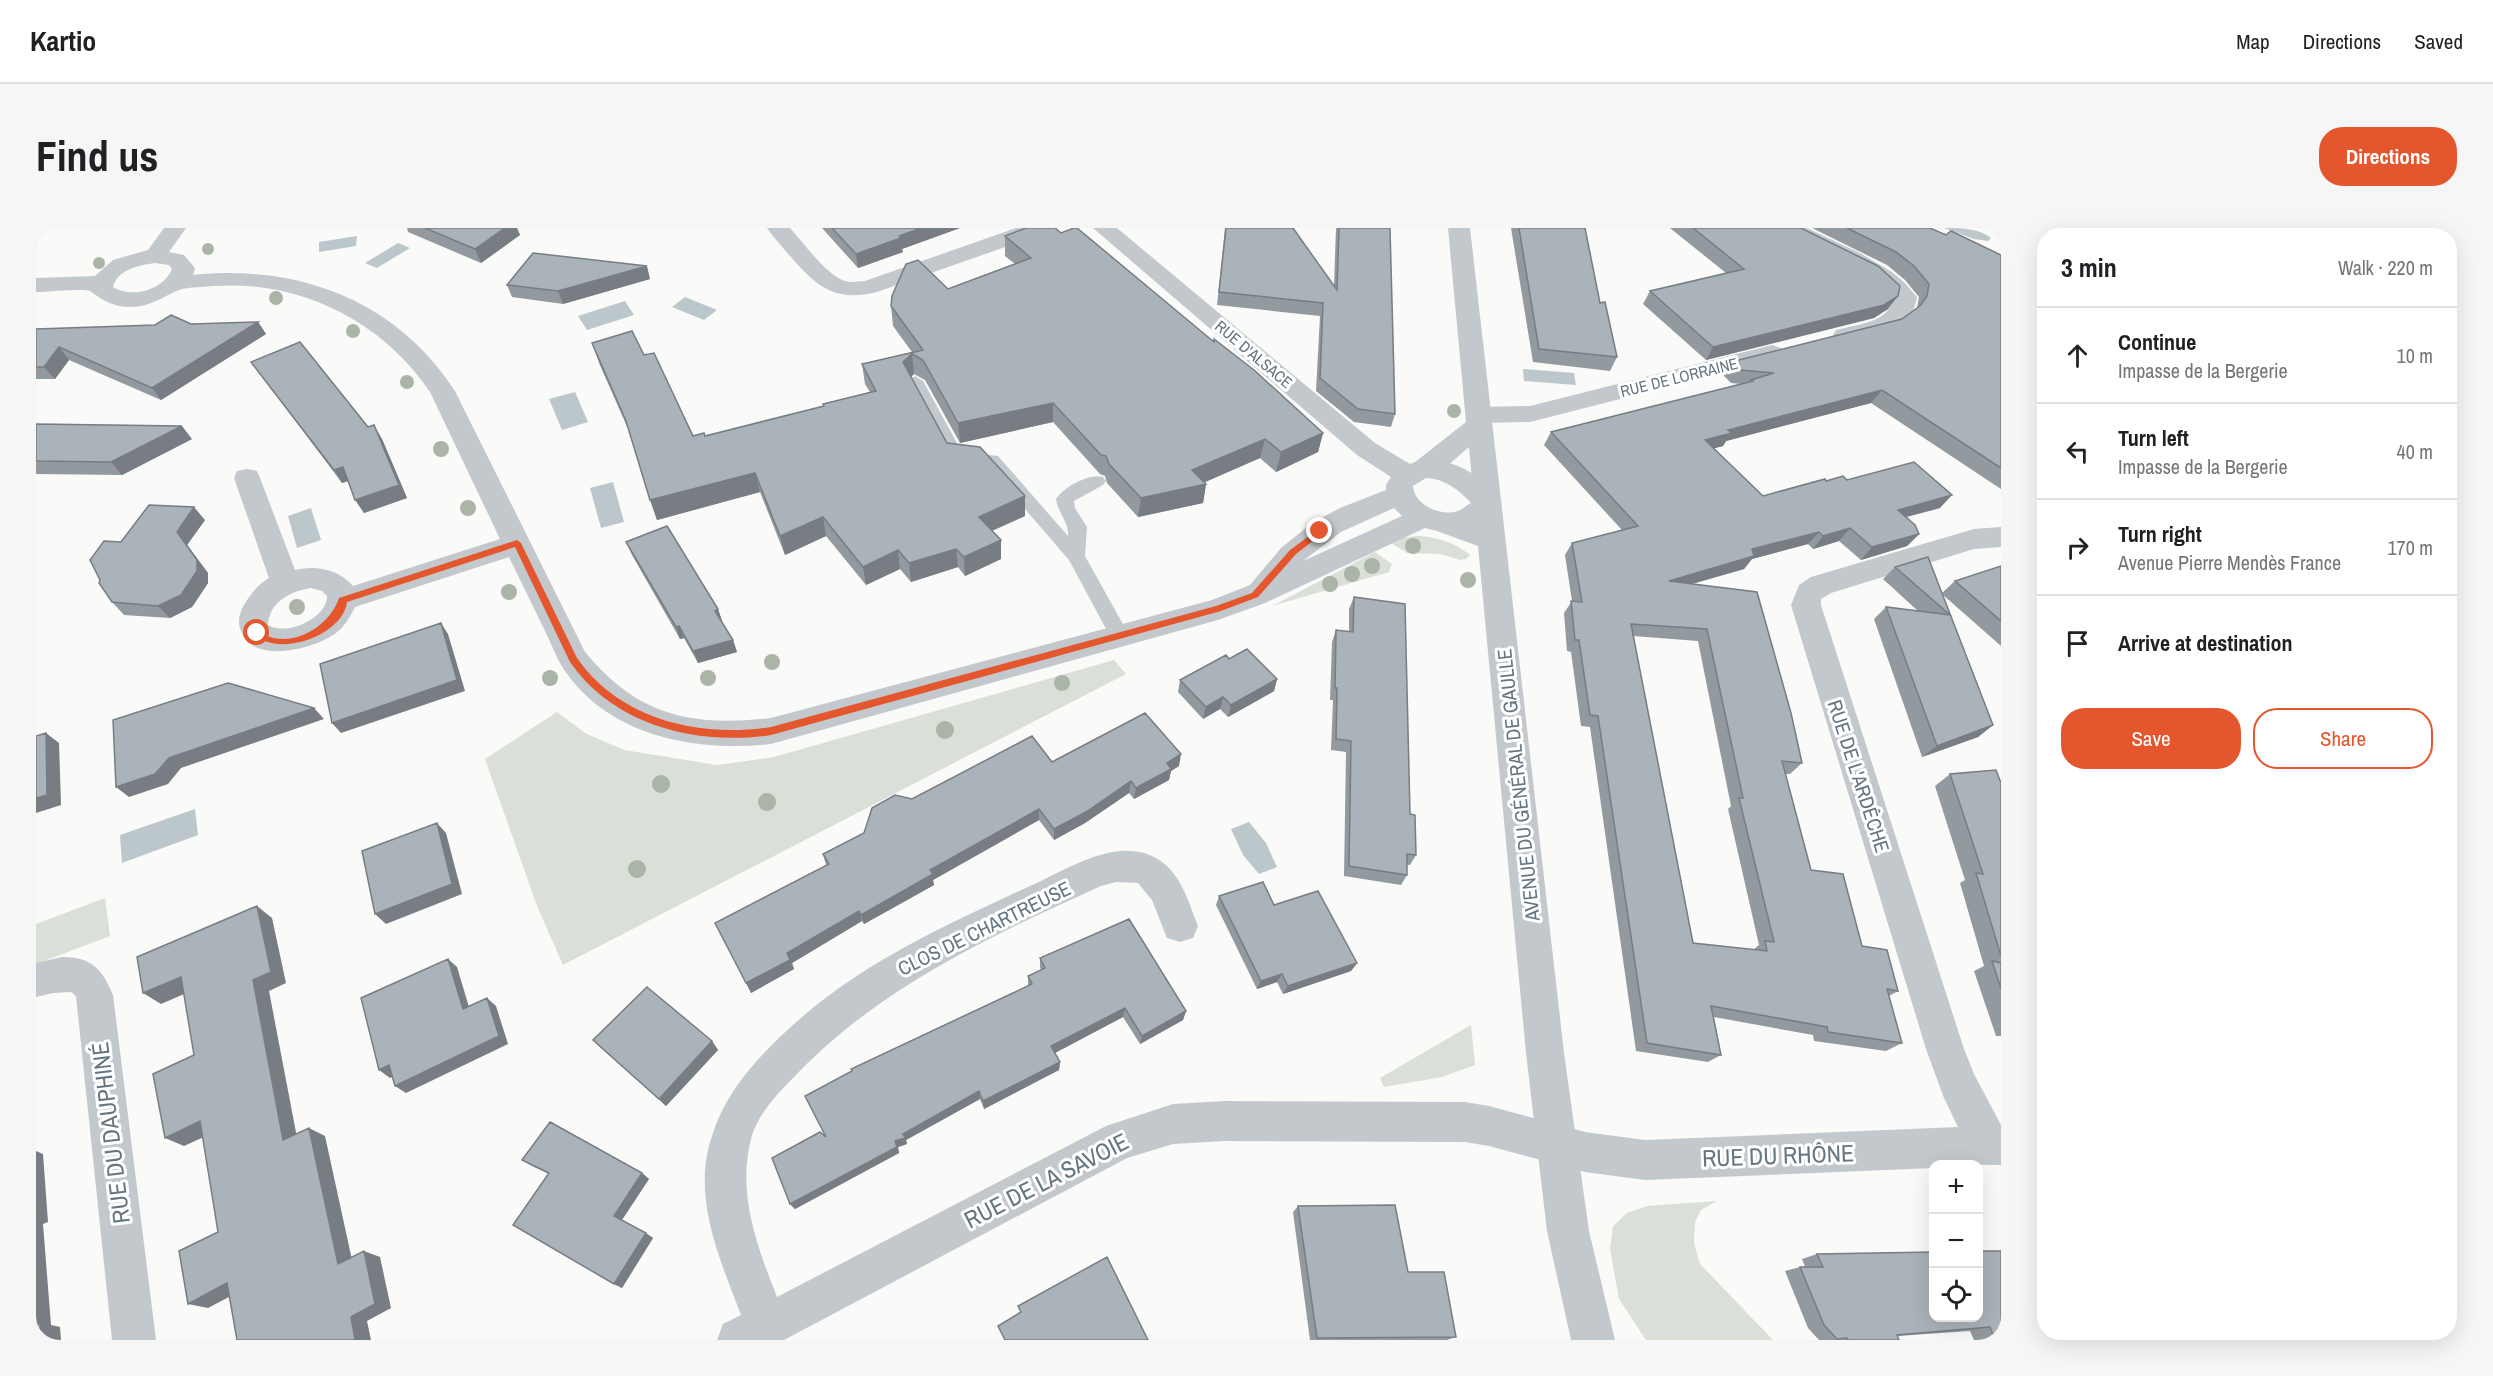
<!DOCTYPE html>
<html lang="en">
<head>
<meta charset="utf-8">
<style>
	body { margin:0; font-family:"Archivo Narrow",sans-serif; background:#f6f6f6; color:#202124 }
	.controls { position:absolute; right:18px; bottom:18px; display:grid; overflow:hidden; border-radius:12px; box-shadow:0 6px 24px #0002 }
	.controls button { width:54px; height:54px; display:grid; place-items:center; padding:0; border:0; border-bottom:2px solid #e0e0e0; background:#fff; color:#202124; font:30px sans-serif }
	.stop { position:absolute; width:18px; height:18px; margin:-14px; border:4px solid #e4572e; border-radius:50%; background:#fff }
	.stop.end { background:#e4572e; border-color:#fff; box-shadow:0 2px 6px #0008 }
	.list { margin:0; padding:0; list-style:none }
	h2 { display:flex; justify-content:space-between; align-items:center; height:78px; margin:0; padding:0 24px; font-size:26px }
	h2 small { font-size:20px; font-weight:400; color:#757577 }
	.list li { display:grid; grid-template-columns:39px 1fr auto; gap:18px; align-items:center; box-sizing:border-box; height:96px; padding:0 24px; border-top:2px solid #e0e0e0 }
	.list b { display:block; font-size:22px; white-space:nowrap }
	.list p { margin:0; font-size:20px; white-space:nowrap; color:#757577 }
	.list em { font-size:20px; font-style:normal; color:#757577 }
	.actions { display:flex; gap:12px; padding:18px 24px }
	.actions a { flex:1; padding:14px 0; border:2px solid #e4572e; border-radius:24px; text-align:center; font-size:21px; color:#e4572e }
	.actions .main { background:#e4572e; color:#fff }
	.icon { flex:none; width:33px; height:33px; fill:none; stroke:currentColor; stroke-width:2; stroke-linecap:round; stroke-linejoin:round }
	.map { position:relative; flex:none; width:1965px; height:1112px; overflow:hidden; border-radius:24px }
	header { display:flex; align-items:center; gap:36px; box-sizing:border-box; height:84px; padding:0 30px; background:#fff; border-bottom:2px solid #e0e0e0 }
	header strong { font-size:28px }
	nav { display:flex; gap:33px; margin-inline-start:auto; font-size:21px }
	.intro { display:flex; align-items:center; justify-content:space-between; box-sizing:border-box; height:144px; padding:0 36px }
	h1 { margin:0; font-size:42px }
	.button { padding:15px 27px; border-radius:24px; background:#e4572e; color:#fff; font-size:21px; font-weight:700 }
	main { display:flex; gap:36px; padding:0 36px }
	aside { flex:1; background:#fff; border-radius:24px; box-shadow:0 6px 24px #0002 }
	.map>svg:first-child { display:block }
	.green { fill:#dadfd7 }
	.water { fill:#bbc7cb }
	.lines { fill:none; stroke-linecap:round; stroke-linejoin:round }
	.service { fill:#c3c8cc; fill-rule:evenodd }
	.minor { fill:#c3c8cc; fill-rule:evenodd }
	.tertiary { fill:#c3c8cc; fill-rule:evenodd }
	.tree { fill:#aab4a7 }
	.wall { fill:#929a9f; fill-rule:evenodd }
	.shaded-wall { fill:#777d82 }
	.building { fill:#aab3b9; stroke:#777d82; stroke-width:1.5; fill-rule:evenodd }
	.route { fill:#e4572e }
	.labels { text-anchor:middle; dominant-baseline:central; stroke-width:6; stroke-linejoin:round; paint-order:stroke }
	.far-street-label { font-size:16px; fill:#657683; stroke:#fff }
	.street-label { font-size:20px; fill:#657683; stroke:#fff }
	.near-street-label { font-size:24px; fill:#657683; stroke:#fff }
</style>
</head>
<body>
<header>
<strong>Kartio</strong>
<nav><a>Map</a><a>Directions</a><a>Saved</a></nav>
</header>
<div class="intro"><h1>Find us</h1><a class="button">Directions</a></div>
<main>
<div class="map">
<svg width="1965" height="1112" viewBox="0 0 1965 1112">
	<rect width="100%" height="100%" fill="#fafaf8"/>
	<path class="green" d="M1381,308C1401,309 1418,314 1434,327L1430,331L1424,332L1405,326L1371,325L1355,315L1366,310Z
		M1339,324L1356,336L1353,344L1236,378Z
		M1078,432L1090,446L527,737L501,678L449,531L521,484L549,505L588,522L681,537L738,529Z
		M69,670L74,708L0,736V696Z
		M1435,797L1439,837L1406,849L1348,859L1344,850Z
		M1681,973L1665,982L1659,994L1658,1015L1664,1036L1737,1112H1610L1583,1071L1574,1021L1577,998L1591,985L1611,978Z"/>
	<path class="water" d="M1908,0C1923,0 1943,0 1955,10L1952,13L1938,11Z
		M321,8L320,18L283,24V14Z
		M362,15L374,20L341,40L329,35Z
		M649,69L681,82L668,92L636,79Z
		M589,73L598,87L551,102L542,88Z
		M1487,141L1538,145L1540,157L1488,153Z
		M539,164L552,194L526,202L513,171Z
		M577,254L588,294L565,300L554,260Z
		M275,280L285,312L261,320L252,288Z
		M159,581L162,607L86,635L84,607Z
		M1213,594L1230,615L1241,639L1223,646L1207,627L1195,601Z"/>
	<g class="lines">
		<path class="service" d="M879,148L887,153L926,224L962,228L1032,308C1033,294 1022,285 1020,271C1028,259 1053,245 1067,249L1070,253L1067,257L1038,273L1039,280L1051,299L1049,328L1093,407L1090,412L1083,414L1076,412L1033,332L951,237L914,233L871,153Z"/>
		<path class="minor" d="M128,0H150L133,24L148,27L159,40L157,47C262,36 360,72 419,163L549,424C602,488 655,499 735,490L1176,372L1214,357L1245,320L1276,295L1304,280L1350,262V257L1355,249L1321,227L1057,0H1081L1339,215L1374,236C1408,223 1448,246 1466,276C1450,302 1416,308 1389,300L1229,375L1182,392L735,516C660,524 572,509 527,440C520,429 515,415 509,403C497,378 485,354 473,329L319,379C314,389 309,398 300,405C280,420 222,436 207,407C201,396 202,388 208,377C215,366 222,356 233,350L198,250L201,243L211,241L221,243L224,250L259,342C279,337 303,341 317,358L464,311L394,164C346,93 264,52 178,58C168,59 156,59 146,61C130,66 116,79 95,79C77,79 68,73 54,63C49,60 9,64 0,64V50L59,48L77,32L112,22ZM119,35L133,37L136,41C128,62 95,71 77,59C81,42 103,37 119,35ZM1390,250C1409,251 1422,261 1435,275C1431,277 1427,281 1422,283C1405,289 1378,277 1377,258ZM1358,280L1366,288L1267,333L1305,304ZM275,360L286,363L291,368C292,389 252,409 232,397C233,374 255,363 275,360Z
			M731,0H754C767,14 791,48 809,53C815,55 823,53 829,53L980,0H1012L1009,5L841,64C800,74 782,60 755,29C747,20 738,10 731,0Z
			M1743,0H1771L1824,25L1856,44L1868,54L1881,69C1877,95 1857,103 1833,109C1822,112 1812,115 1800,112L1797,107L1800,102C1822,96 1853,95 1857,70L1825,44L1746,5Z
			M1736,117L1745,120L1748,125L1745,130L1494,194L1443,195L1434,193L1430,187L1434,181L1443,179L1494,178Z
			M1965,299V319L1938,321L1795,365L1785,371V377L1928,821L1938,846L1965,897V937L1898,936V940L1609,952L1549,944L1453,918L1429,914L1189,913L1137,916L1091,930L748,1112H681L687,1096L705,1087C684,1031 655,969 676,908C689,867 715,837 745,808C817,739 903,700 992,659C1026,644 1070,614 1108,625C1143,636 1150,668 1162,698L1157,710L1144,714L1131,710L1116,672L1102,655L1080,654L1065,658C954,708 844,759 759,848C742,865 721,887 715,911C701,966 721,1018 741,1069L1070,898L1137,876L1189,873L1429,874L1453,878L1549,904L1609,912L1922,899L1908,870L1890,821L1755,377L1763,357L1775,349L1938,301Z
			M26,729C56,729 66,741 77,767L120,1112H76L40,768L35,764L17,765L0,769V735Z"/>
		<path class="tertiary" d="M1412,0H1434L1528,825L1553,1003L1579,1112H1535L1511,1003L1490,825L1442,318L1398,302L1394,295L1398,288L1408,285L1440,296L1433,219C1417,232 1399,254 1378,247L1374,241L1378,235L1430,194Z"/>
	</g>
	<g class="tree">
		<circle cx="172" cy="21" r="6"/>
		<circle cx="63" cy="35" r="6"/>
		<circle cx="240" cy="70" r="7"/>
		<circle cx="317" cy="103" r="7"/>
		<circle cx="371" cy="154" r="7"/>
		<circle cx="1418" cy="183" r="7"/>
		<circle cx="405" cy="221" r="8"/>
		<circle cx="432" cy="280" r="8"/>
		<circle cx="1377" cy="318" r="8"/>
		<circle cx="1336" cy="338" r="8"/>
		<circle cx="1316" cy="346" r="8"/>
		<circle cx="1432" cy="352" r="8"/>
		<circle cx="1294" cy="356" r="8"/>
		<circle cx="473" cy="364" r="8"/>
		<circle cx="261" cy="379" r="8"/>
		<circle cx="736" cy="434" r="8"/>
		<circle cx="514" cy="450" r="8"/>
		<circle cx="672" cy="450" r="8"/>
		<circle cx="1026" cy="455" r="8"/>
		<circle cx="909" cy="502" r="9"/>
		<circle cx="625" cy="556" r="9"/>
		<circle cx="731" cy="574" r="9"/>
		<circle cx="601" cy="641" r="9"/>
	</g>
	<path class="wall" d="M371,0H481L484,7L445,35L372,4Z
		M786,0H924L866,21L867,24L822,40Z
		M1189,0H1257L1298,58L1300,0H1354L1359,186L1355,199L1318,194L1280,163L1284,88L1181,77Z
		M1475,0H1549L1564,75L1581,129L1574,143L1497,134Z
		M1634,0H1765L1852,81L1838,90L1670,132L1607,76L1614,63L1690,45Z
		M1776,0H1894L1910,7L1965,27V261L1835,175L1690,213L1687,218L1678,220L1727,268L1790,253L1811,252L1904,280L1870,289L1883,306L1871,318L1825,332L1803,313L1777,321L1772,316L1716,331L1708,341L1656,356L1766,535L1754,546H1749L1775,642L1826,718L1862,763L1853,768L1866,815L1850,823L1778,813L1777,807L1678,789L1685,827L1672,834L1600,823L1554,499L1545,498L1535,424L1531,423L1528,385L1536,373L1529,327L1536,315L1586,302L1508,217L1515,204L1705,156L1695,155L1687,147L1695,134L1866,91L1881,80L1883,69L1869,52L1851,37ZM1597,408L1662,413L1695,578L1692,581L1723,717L1717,722L1657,715Z
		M969,8L1287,205L1282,224L1240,244L1224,230L1168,254L1170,256L1167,275L1102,289L1071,255L1069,248L1064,246L1017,194L924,215L889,152L878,146L875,149L911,215L989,268V288L956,303L965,331L929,348L922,339L875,354L864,341L830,357L790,308L749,327L724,264L621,292L593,203L563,135L556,115L608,127L657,208H669L788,179L787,176L834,164L829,156L826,136L876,124L857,98L855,78L912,61L979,36L969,28Z
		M614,51L527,76L476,69L471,57Z
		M222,94L230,106L125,172L33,132L19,151H0V101Z
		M215,134L346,211L371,270L328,285L312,253L306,255L225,147Z
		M0,196L156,211L86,247L0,246Z
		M169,292L151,317L172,345V355L156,379L134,390L88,387L76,374L85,314Z
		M590,314L682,381L686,393L685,394L697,412L701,424L662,435L648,410L644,411L596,327Z
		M1965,338V418L1906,366L1957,497L1942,509L1886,529L1838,391L1850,379L1882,383L1847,351L1859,339L1906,365L1919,353Z
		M1318,369L1374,586L1380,627L1374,637H1371V647L1365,657L1308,648L1310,524L1295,522L1297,472H1294L1296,414L1300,402L1313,404V381Z
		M1241,451L1238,463L1192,489L1184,481L1167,491L1142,464L1144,452Z
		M1016,534L1143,538L1135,543L1133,552L1098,571L1093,565L1049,595L1018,612L1003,592L897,652L898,657L828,696L826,693L756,735L758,741L715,765L790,637L787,626L828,605L876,571Z
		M1914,546L1965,555V808H1960L1938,743L1948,738L1924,655L1929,652L1899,558Z
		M1183,668L1238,677L1321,735L1315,743L1247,766L1241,754L1221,761L1180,677Z
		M1004,730L1150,783L1147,792L1104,816L1087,789L1019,825L1024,834L1023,842L948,881L944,871L870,912L871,916L862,919L863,925L759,981L754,976L790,909L992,758V748L1005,742L1004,739Z
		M557,812L676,813L682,822L630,878L565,820Z
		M486,932L606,945L613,951L586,992L617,1010L586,1060L578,1056L513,946L496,938Z
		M1262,978L1372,1044L1420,1109L1411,1112H1274L1257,984Z
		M1942,1023L1965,1112H1938L1934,1103L1862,1108L1863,1112H1783L1772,1100L1749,1043L1764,1039H1769L1766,1031L1781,1026Z"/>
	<path class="shaded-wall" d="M469,0H481L484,7L445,35L439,21Z
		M885,0H924L866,21L867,24L822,40L820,26L863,8Z
		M611,38L614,51L527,76L522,63Z
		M1862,68L1852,81L1838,90L1670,132L1677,119Z
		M222,94L230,106L125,172L116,160Z
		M23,119L33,132L19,151L8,139Z
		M876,126L878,146L869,154L867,134Z
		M1846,162L1835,175L1690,213L1687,218L1661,225L1669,212L1692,202Z
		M1017,175V194L924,215L922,195Z
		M338,197L346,211L371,270L328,285L319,272Z
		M146,198L156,211L86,247L75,234Z
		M1287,205L1282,224L1240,244L1245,224Z
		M1229,211L1224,230L1158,259L1170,256L1167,275L1102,289L1105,270L1156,242Z
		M307,239L315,252L306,255L298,242Z
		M719,245L724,264L621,292L614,272Z
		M1916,267L1904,280L1851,294L1862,282Z
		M989,268V288L944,308L943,289Z
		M158,279L169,292L151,317L172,345V355L156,379L134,390L122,378L141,304Z
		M787,289L790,308L749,327L744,308Z
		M1814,300L1803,313L1777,321L1787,308Z
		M1783,304L1772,316L1716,331L1708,341L1624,365L1633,353L1716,321Z
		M1883,306L1871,318L1825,332L1836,319Z
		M965,312V331L929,348L928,329Z
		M920,321L922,339L875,354L873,335Z
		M862,322L864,341L830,357L827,339Z
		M682,381L686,393L683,395L679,383Z
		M405,395L412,406L429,463L305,505L296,495Z
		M643,398L648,410L644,411L640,399Z
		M697,412L701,424L662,435L657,423Z
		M1241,451L1238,463L1192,489L1195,477Z
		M1187,469L1184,481L1167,491L1170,479Z
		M278,480L288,491L145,540L132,556L93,569L80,559L133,530Z
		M1957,497L1942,509L1886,529L1901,518Z
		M10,505L23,515L25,577L0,585V570Z
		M1145,526L1143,538L1135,543L1133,552L1098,571L1100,560L1131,535Z
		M1095,553L1093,565L1049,595L1018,612V601Z
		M1003,581V592L897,652L898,657L828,696L825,687L894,642Z
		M401,595L410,605L426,666L350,696L339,686Z
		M221,678L236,690L250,755L233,763L263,920L247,912L217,752Z
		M823,683L826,693L756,735L758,741L715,765L710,755L751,725Z
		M412,731L421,739L436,789L427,781Z
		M1321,735L1315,743L1247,766L1252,758Z
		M1246,746L1241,754L1221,761L1225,753Z
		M145,749L162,760L125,776L107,765Z
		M451,770L460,778L472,816L370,865L359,858Z
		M1089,780L1087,789L1015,827V818Z
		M1150,783L1147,792L1104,816L1106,808Z
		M676,813L682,822L630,878L623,871Z
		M1024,834L1023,842L948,881L947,873Z
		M353,837L365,845L354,850L343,842Z
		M943,863L944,871L870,912L871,916L862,919L863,925L759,981L754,976L867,906Z
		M164,893L183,902L148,918L129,910Z
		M273,900L289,908L318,1041L302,1036Z
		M0,923L7,926L12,994L7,996L15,1097L24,1099L25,1112H5L0,1100Z
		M606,945L613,951L585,993L578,988Z
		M610,1005L617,1010L586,1060L578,1056Z
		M328,1023L344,1029L355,1080L331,1093L335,1112H319L315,1089Z
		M191,1055L210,1060L172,1080L152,1076Z"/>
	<path class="building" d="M389,0H469L439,21Z
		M796,0H885L863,8L865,10L820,26Z
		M990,0H1019L1025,5L1038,0H1041L1178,114V111L1218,142L1287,205L1245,224L1229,211L1156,242L1170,256L1105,270L1073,236L1070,228L1065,227L1017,175L922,195L887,132L876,126L867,134L911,215L944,219L989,268L943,289L965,312L928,329L920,321L873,335L862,322L827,339L787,289L744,308L719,245L614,272L590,193L556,115L596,103L608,127L618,125L657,208L668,205L669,208L788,178L787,176L840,163L826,136L887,122L855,78L856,68L870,36L882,32L912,61L995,30L969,8Z
		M1190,0H1257L1301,62L1303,0H1354L1359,186L1322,181L1284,150L1287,75L1183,64Z
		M1483,0H1549L1564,75L1569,74L1581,129L1503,121Z
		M1657,0H1765L1842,38L1864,58L1862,68L1848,77L1677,119L1614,63L1708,41Z
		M1811,0H1894L1910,7L1915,3L1965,27V240L1846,162L1692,202L1696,205L1669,212L1727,268L1789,251L1790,253L1807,248L1811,252L1878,234L1916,267L1862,282L1879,297L1883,306L1836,319L1814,300L1787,308L1783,304L1716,321L1718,328L1633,353L1721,364L1755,485L1766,535L1746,533L1775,642L1807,646L1826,718L1851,722L1862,763L1851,761L1866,815L1792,804L1791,799L1675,778L1685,827L1611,815L1562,488L1554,487L1543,412H1539L1535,373L1546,374L1536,315L1602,298L1515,204L1717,153L1715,152L1738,145L1704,142L1695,134L1866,91L1885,77L1891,68L1893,56L1878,38L1860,24ZM1595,396L1671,401L1707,570H1703L1738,714L1729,713L1731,723L1657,715Z
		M497,25L611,38L522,63L471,57Z
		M135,87L155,96L222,94L116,160L23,119L8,139H0V101L119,97Z
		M264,114L332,199L338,197L363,257L319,272L307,239L298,242L215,134Z
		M0,196L146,198L75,234L0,233Z
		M113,277L158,279L141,304L161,332V343L145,367L122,378L76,374L63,355L64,352L54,332L68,313L85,314Z
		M631,298L682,381L679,383L697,412L657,423L643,398L640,399L590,314Z
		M1892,329L1957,497L1901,518L1850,379L1914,387L1859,339Z
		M1965,338V393L1919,353Z
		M1318,369L1369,376L1374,586L1379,587L1380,627L1371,626V647L1313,638L1315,513L1300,511L1301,460H1299L1300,402L1317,404Z
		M405,395L421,452L296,495L284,436Z
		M1211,421L1241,451L1195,477L1187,469L1170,479L1144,452L1190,427L1193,431Z
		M192,455L278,480L133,530L119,546L80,559L77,492Z
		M1109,485L1145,526L1131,535L1135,541L1100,560L1095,553L1050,584L1018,601L1003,581L894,642L897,646L825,687L823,683L751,725L754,732L710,755L679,695L793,636L787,626L828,605L836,580L859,567L876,571L996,508L1016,534Z
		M10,505L11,567L0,570V508Z
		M1960,542L1965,555V728L1940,645L1947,646L1914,546Z
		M401,595L416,656L339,686L326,623Z
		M1227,654L1238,677L1282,663L1321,735L1252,758L1246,746L1225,753L1183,668Z
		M221,678L235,744L217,752L247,912L273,900L302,1036L328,1023L339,1076L315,1089L319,1112H201L191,1055L152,1076L143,1023L182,1004L164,893L129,910L117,846L158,827L145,749L107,765L101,729Z
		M1093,691L1150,783L1106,808L1089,780L1015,818L1024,834L947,873L943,863L867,906L869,910L859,913L861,919L754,976L736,930L784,904L790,909L769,868L816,843L815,841L996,756L992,748L1009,740L1004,730Z
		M412,731L427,781L451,770L463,808L359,858L353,837L343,842L325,770Z
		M1956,733L1965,735V761Z
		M611,759L676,813L623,871L557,812Z
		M514,894L606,945L578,988L610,1005L578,1056L477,997L513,945L486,932Z
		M1359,977L1372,1044H1408L1420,1109L1281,1110L1262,978Z
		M1942,1023H1965V1112H1959L1954,1099L1861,1107L1863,1112H1812L1811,1110L1801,1111L1788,1097L1764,1039H1787L1781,1026L1898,1024V1089H1942Z
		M1071,1029L1112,1112H969L962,1098L985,1084L982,1078Z
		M4,1095L5,1112H0V1097Z"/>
	<path class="route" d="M1284,300L1288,303L1287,305L1260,326L1222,369L1185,383L735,507C662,518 578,498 534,434L479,319L311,374C307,408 240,431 217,405L221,402C226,403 230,407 234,409C263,418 295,395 303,370L481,312L485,315L541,430C584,492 664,510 735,499L1180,378L1216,365L1254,322Z"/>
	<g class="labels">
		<g class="far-street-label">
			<text transform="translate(1218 126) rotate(40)">RUE D'ALSACE</text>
			<text transform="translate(1643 149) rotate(-14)">RUE DE LORRAINE</text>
		</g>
		<g class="street-label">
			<text transform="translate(1823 548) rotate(72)">RUE DE L'ARDÊCHE</text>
			<text transform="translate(1482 557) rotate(-96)">AVENUE DU GÉNÉRAL DE GAULLE</text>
			<text transform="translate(948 700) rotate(-26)">CLOS DE CHARTREUSE</text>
		</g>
		<g class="near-street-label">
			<text transform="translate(74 905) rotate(-97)">RUE DU DAUPHINÉ</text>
			<text transform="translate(1742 927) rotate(-2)">RUE DU RHÔNE</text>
			<text transform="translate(1010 952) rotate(-27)">RUE DE LA SAVOIE</text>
		</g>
	</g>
</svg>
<div class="controls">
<button>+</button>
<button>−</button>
<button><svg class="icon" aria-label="locate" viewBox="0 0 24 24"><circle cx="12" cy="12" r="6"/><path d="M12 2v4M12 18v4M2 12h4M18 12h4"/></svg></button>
</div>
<div class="stop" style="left:221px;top:405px"></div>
<div class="stop end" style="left:1284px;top:303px"></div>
</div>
<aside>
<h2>3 min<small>Walk · 220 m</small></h2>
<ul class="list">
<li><svg class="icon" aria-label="ahead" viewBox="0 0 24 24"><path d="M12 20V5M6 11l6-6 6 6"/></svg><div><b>Continue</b><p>Impasse de la Bergerie</p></div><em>10 m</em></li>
<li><svg class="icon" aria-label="left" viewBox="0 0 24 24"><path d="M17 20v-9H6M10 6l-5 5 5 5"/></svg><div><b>Turn left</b><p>Impasse de la Bergerie</p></div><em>40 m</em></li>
<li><svg class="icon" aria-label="right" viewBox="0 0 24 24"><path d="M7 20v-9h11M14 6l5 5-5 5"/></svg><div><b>Turn right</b><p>Avenue Pierre Mendès France</p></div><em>170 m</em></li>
<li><svg class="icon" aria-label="arrive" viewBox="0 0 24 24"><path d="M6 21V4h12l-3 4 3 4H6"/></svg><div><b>Arrive at destination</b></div></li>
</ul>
<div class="actions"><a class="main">Save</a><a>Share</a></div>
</aside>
</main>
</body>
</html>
